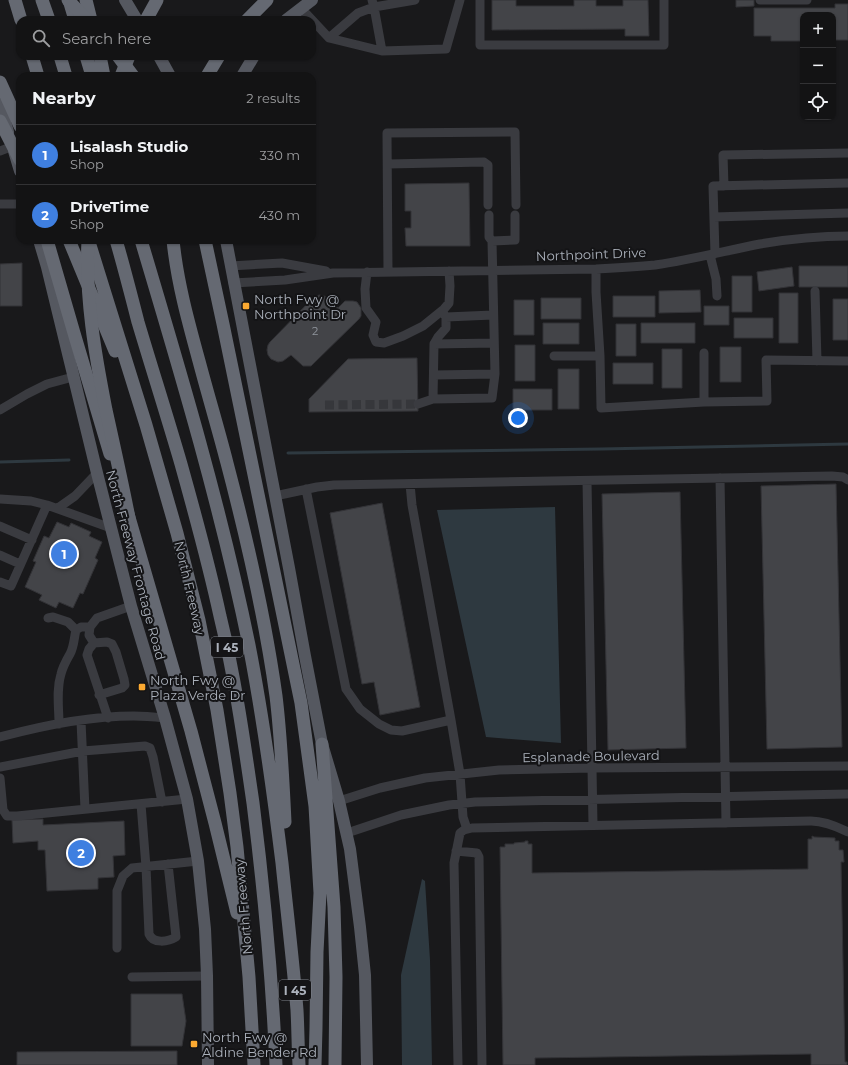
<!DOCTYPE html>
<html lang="en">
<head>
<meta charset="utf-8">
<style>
	body { margin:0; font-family:Montserrat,sans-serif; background:#1c1c1d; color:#f1f3f6 }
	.controls { position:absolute; right:12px; top:12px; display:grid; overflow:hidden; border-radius:8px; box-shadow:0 1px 3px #0004 }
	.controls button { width:36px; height:36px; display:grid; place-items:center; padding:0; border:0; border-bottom:1px solid #323234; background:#131314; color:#f1f3f6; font:20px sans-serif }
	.you { position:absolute; left:518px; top:418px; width:14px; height:14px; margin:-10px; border:3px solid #fff; border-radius:50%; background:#1a73e8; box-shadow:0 0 0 6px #1a73e833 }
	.badge { display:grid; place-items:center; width:26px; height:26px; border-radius:50%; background:#2563eb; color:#fff; font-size:13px; font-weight:700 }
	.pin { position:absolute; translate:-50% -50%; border:2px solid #fff; box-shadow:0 1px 4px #0006 }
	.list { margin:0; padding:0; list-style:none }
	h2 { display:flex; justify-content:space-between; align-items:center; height:52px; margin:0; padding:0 16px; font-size:17px }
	h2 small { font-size:13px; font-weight:400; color:#9d9ea0 }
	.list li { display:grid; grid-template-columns:26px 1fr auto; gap:12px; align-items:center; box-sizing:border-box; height:60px; padding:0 16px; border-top:1px solid #323234 }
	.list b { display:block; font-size:15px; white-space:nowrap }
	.list p { margin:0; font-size:13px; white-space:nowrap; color:#9d9ea0 }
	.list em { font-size:13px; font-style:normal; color:#9d9ea0 }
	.icon { flex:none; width:22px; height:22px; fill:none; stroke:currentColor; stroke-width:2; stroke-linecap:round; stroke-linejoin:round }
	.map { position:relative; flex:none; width:848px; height:1065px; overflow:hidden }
	.search { position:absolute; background:#131314; box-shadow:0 1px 3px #0004; left:16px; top:16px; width:300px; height:44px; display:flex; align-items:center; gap:10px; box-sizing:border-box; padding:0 14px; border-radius:12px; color:#9d9ea0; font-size:15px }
	.panel { position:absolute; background:#131314; box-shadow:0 1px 3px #0004; left:16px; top:72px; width:300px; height:172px; border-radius:12px }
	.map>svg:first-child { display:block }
	.water { fill:#2e3940 }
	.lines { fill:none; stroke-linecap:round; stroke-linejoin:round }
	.stream { stroke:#2e3940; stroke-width:3 }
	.building { fill:#434448; stroke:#333337 }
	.minor-tunnel { stroke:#36373b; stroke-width:9; stroke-dasharray:9 4.5; stroke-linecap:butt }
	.minor { stroke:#3a3b40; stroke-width:9 }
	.major { stroke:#555860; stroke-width:12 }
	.highway { stroke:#656972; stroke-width:13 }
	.highway-bridge { stroke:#656972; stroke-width:13 }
	.poi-dot { fill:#fba931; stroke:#141416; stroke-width:1.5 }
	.labels { text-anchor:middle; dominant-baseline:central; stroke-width:4; stroke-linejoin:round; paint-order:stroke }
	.number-label { font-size:11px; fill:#91969e }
	.shield { fill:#141416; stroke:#7e828a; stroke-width:1 }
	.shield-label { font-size:12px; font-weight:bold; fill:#abb1bb }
	.street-label { font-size:13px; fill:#abb1bb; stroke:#141416 }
	.poi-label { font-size:13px; fill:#abb1bb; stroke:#141416; text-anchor:start }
</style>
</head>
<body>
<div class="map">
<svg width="848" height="1065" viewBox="0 0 848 1065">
	<rect width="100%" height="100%" fill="#19191b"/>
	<path class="water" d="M555,507L561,743L486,737L437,510Z
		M422,879L425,881L430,960L432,1065H402L401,975Z"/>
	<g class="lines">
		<path class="stream" d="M288,453L601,449L848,444
			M0,462L69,460"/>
	</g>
	<path class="building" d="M492,0H516V6H574V0H596V6H623V0H648L649,36H625V29L492,30Z
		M736,0H754V6L736,7Z
		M835,4H848V40H833V15H803V41H771V36H754V8H835Z
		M469,183L470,246H406L405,228H411V211H405V184Z
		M22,263V306H0V264Z
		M799,266H848V287H799Z
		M792,267L794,286L759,291L757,272Z
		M732,276H752V312H732Z
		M700,290L701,312L659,313V291Z
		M779,293H798V343H779Z
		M319,295L324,296L328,298L338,308L345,301H353L357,302L361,308V316L359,319L311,366H303L291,355L283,361L278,362L271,359L268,355L267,350L268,345L270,342L313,298Z
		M613,296H655V317H613Z
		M541,298H581V319H541Z
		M833,299H848V340H833Z
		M514,300H534V335H514Z
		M704,306H729V325H704Z
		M734,318H773V338H734Z
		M543,323H579V344H543Z
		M641,323H695V343H641Z
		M616,324H636V356H616Z
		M515,345H535V381H515Z
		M720,347H741V382H720Z
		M662,349H682V388H662Z
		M417,358L418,411L309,412V399L348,359Z
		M613,363H653V384H613Z
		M558,369H579V409H558Z
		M513,389H552V410H513Z
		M836,484L842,747L767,749L761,486Z
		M680,492L686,748L608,750L602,494Z
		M382,503L420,707L380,715L374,682L362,684L330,513Z
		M57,522L69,527L71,523L91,532L89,536L102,542L95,558L98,560L83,594L80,593L73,608L59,602L56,608L39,600L42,595L25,587L36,562L33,561L44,536L49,538Z
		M43,819V825L124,821L125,855L113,856L114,877L98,878V889L47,891L45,850H38V841L13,843L12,820Z
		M812,836L814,837L835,838V841H839V850H843L844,862H841L845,1062H847V1065H811V1054L535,1058V1065H503L500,847H505V844H514V843L525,842V841H528V844H532V873L808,869V839H812Z
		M131,994H182L186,1021L182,1046H131Z
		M177,1051V1065H17V1052Z"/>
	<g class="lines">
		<path class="minor-tunnel" d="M325,405L418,404"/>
		<path class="minor" d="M372,0L374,7L382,51
			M480,0V45H664V0
			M760,0H807
			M301,8L329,38L382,51L446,49L460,0
			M329,38L358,13L374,7L415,0
			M0,151L13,146
			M388,164L484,162L488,165V205
			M724,186L723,155L848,153
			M0,204H20
			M489,215V237L492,241
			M714,217L848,213
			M715,254L713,186L848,183
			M710,255L716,279L717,296
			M230,266L282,263L326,271
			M596,269V292L600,356L601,408L704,402L767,401L766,360L848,361
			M367,272L365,289L366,308L376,322L373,335L376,342L384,343L403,336L423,326L444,309L449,303L450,286L449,271
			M388,272L387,133L515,132L516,205
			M233,283L285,280L333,273L596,269C616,268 635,267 655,265C690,260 725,251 760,244C789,239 818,236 848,236
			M815,291L817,361
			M446,317L493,315
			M434,344L438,337L446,328V317L443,313
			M554,356H600
			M434,375L495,374
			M433,399L434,344L494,343
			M704,402V353
			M418,404L433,399L492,398L495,374L492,241L515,240V215
			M0,410L27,394L47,384L73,377
			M720,478L726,823
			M587,481L593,825
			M410,484L412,505L451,720L460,774L463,817L467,829
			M306,489L346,689L360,709L379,724L391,730L402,731L451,720
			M275,496L317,487L334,485L832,476L843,477L848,480
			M0,499L31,501L47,505L111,528
			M58,508L75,496L97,473
			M0,526L32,540
			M0,555L20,564
			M0,582L11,586L47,505
			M48,618L53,617L68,622L76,630
			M94,643L89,635L90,627L97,618L131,606
			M99,695L122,688L125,685L124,679L116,652L112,644L107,642L94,643L89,649L87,655L108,718
			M81,721L85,809
			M59,724C59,708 56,690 61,674C63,666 66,661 70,654C74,647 74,638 76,630L81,627H90
			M0,737C41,726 91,716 134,716C145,716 155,717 165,718
			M0,767L83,751L145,746L150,748L153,757L162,802
			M0,778L3,810L7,816H17L187,799
			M339,801L380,788L425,778L499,770L592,768L848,766
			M141,804L146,867L149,934C153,944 168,942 176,937L168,864
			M347,833L401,815L449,805L475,802L848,794
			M456,851L477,853L479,857L482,1065
			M117,948V891L123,876L132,868L198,861
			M132,977L207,976
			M458,1065L454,863L460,833L464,830L472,828L811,821C824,821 836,826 848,832"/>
		<path class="major" d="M125,0L137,20
			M286,20L312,0
			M159,56L170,76
			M242,76L254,56
			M0,104L8,132
			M14,151L20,171
			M39,240L47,267L97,473L131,606L165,718L187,799L198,861L205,929L207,976L208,1065
			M226,240L289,568L305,656L322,744L339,801L350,849L360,927L365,975L367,1065"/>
		<path class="highway" d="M15,0L21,20
			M42,0L49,20
			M69,0L75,20
			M86,0L91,20
			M146,20L157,0
			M247,20L267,0
			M32,56L38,76
			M60,56L66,76
			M86,56L92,76
			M100,56L104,76
			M121,76L129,56
			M207,76L219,56
			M0,82L20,126
			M47,240L74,333L110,454
			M69,240L115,351
			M116,240C124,267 131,295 138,322C152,369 167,416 181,464C195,514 209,565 220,616C235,677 244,741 253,803C264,890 272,977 276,1065
			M141,240C181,374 221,508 249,645C263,717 273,790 282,863C287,912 293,961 297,1010C298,1028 298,1047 299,1065
			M173,240C177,281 188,321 199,361C208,395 218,428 227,463C247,539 265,617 276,696C281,737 283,780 285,822
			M205,240L223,324L301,703L315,806L320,893L317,952L316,1028L315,1065
			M89,242L146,425L177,533L199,620L217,710L230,793L237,847L249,977L254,1065
			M126,507L191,731L215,823L237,913
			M322,744L334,907L336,977L335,1065"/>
		<path class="highway-bridge" d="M68,0L87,20
			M118,56L133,76
			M0,121L20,160
			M88,240C85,297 95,354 106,410C114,446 122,482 129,518"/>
	</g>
	<g class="poi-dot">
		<rect x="242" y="302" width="8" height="8" rx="2"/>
		<rect x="138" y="683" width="8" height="8" rx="2"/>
		<rect x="190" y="1040" width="8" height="8" rx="2"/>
	</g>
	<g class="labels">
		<g class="number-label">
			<text x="315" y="331">2</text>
		</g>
		<g class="shield">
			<rect x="211" y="637" width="32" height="20" rx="3"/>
			<rect x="279" y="980" width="32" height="20" rx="3"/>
		</g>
		<g class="shield-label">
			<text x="227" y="647">I 45</text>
			<text x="295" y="990">I 45</text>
		</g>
		<g class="street-label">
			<text transform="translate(591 254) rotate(-2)">Northpoint Drive</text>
			<text transform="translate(136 565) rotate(75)">North Freeway Frontage Road</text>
			<text transform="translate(190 588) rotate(77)">North Freeway</text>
			<text transform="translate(591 756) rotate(-1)">Esplanade Boulevard</text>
			<text transform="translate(243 907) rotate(-95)">North Freeway</text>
		</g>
		<g class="poi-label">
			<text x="254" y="299">North Fwy @<tspan x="254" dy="15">Northpoint Dr</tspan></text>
			<text x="150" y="680">North Fwy @<tspan x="150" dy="15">Plaza Verde Dr</tspan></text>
			<text x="202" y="1037">North Fwy @<tspan x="202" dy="15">Aldine Bender Rd</tspan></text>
		</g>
	</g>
</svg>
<div class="controls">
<button>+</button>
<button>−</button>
<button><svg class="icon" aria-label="locate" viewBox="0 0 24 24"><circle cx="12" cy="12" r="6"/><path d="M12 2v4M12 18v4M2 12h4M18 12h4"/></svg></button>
</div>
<div class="you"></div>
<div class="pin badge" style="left:64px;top:554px;background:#3f7fe0">1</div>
<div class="pin badge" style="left:81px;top:853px;background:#3f7fe0">2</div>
<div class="search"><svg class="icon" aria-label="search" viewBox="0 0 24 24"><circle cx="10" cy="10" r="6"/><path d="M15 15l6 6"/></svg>Search here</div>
<section class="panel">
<h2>Nearby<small>2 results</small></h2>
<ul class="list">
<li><span class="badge" style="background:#3f7fe0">1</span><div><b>Lisalash Studio</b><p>Shop</p></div><em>330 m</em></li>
<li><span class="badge" style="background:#3f7fe0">2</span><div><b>DriveTime</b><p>Shop</p></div><em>430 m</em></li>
</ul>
</section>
</div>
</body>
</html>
